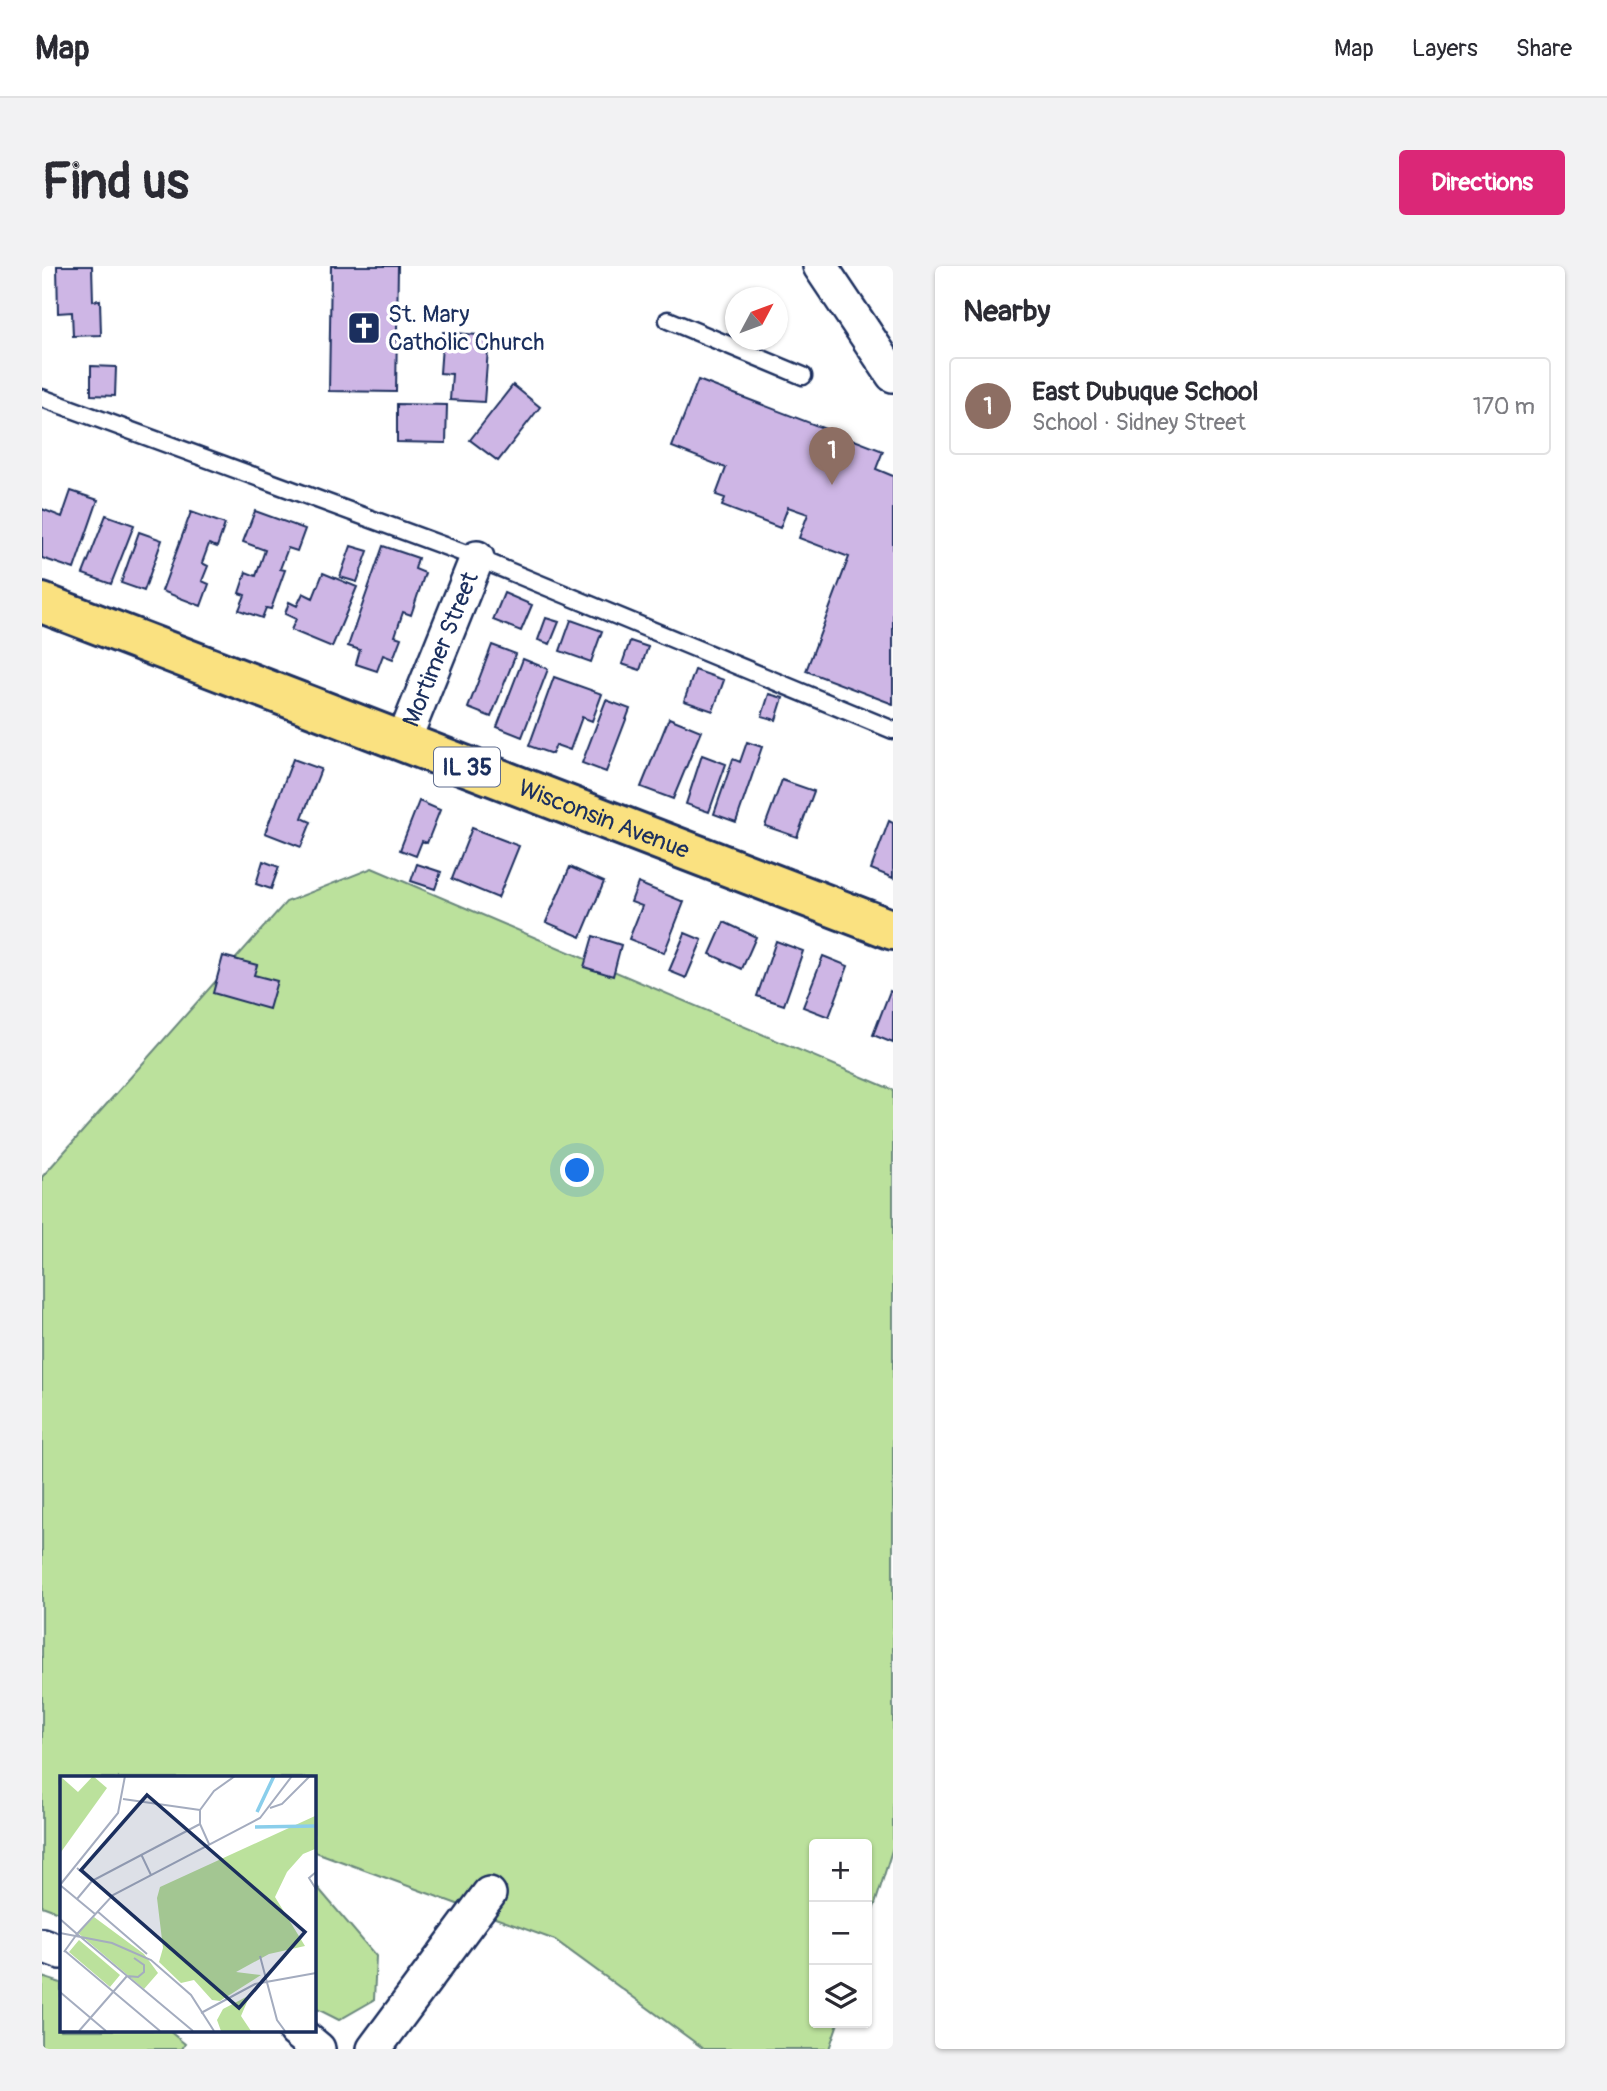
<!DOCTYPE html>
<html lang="en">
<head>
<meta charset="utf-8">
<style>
	body { margin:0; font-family:Pangolin,sans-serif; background:#f2f2f3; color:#2b2b33 }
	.controls { position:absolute; right:21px; bottom:21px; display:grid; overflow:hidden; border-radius:7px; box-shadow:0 2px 5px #0004 }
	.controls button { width:63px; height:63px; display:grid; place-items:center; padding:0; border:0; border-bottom:2px solid #e1e1e2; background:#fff; color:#2b2b33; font:35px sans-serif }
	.compass { position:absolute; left:683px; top:21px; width:63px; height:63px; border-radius:50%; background:#fff; box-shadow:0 2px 5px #0004; rotate:49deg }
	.you { position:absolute; left:536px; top:905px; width:24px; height:24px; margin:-18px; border:5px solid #fff; border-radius:50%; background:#1a73e8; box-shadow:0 0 0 10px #1a73e833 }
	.badge { display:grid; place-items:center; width:46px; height:46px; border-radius:50%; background:#db2777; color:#fff; font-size:23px; font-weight:700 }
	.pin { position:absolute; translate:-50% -58px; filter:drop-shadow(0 2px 4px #0008) }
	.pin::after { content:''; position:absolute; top:37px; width:24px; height:21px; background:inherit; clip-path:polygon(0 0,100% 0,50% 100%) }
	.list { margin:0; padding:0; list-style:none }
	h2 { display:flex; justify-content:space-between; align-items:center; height:91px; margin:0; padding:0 28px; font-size:30px }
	h2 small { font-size:23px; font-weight:400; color:#7c7c81 }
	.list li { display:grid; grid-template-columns:46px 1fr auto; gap:21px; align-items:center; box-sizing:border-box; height:98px; margin:0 14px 14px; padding:0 14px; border:2px solid #e1e1e2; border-radius:7px }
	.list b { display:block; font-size:26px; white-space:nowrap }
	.list p { margin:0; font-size:23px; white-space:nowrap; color:#7c7c81 }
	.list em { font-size:23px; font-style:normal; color:#7c7c81 }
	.icon { flex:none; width:38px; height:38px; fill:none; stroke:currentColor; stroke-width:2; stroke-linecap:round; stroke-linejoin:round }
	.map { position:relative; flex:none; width:851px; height:1783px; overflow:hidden; border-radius:7px }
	header { display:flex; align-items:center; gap:42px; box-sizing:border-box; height:98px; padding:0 35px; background:#fff; border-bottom:2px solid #e1e1e2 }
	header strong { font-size:33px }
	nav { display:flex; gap:38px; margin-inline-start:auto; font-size:24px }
	.intro { display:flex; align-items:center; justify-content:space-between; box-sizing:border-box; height:168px; padding:0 42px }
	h1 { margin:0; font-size:49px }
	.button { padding:18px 32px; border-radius:7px; background:#db2777; color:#fff; font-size:24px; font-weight:700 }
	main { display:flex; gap:42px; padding:0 42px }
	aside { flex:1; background:#fff; border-radius:7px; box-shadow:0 2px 5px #0004 }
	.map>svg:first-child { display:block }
	.green { fill:#bbe19c; stroke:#6b887d; stroke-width:2 }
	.building { fill:#ceb6e5; stroke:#1b2f5e; stroke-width:2 }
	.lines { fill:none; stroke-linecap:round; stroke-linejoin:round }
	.lane-casing { stroke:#1b2f5e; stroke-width:21 }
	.street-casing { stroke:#1b2f5e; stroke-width:38 }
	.primary-casing { stroke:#1b2f5e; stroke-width:44 }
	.lane { stroke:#fff; stroke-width:16 }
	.street { stroke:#fff; stroke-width:33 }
	.primary { stroke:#fae180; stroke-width:38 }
	.labels { text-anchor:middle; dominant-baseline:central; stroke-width:7; stroke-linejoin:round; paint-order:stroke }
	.shield { fill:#fff; stroke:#5f6d8e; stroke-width:2 }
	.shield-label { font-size:23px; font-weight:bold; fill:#1b2f5e }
	.poi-label { font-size:24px; fill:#1b2f5e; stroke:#fff; text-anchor:start }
	.street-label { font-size:24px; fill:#1b2f5e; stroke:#fff }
	.inset-river { fill:none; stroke:#8aceeb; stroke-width:3.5 }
	.inset-road { fill:none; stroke:#a4acbf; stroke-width:2 }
	.view { fill:#1b2f5e; fill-opacity:0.15; stroke:#1b2f5e; stroke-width:3.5 }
	.inset-edge { fill:none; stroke:#1b2f5e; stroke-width:3.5 }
</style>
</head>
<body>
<header>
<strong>Map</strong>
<nav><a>Map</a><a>Layers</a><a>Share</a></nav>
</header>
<div class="intro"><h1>Find us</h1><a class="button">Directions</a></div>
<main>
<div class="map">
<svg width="851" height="1783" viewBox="0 0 851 1783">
	<rect width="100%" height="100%" fill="#fff"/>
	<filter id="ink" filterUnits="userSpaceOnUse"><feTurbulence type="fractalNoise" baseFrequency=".0143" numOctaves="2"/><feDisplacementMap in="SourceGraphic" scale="14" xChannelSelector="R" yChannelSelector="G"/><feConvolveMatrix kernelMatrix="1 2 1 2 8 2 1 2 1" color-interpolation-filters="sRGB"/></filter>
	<g filter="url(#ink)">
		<path class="green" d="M330,602L851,824V1581L825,1664V1578H772V1757H796L787,1783H662L513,1674L271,1585V1512H19V1647L0,1640V911L244,636Z
			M271,1616L334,1690L332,1734L297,1754L271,1741Z
			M0,1711L19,1717V1764H126L143,1778L140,1783H0Z"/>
		<path class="building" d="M15,0H50L51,35L58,34L59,69L31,70L30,46L16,47Z
			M289,0H356L354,126L287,125Z
			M401,66L447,70L442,136L408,134L410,108L398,107Z
			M49,100L74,101L73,130L49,129Z
			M656,114L841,185L834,203L851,210V438L764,405L807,291L757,272L766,248L746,241L738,262L680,240L683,232L674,229L684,202L630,181Z
			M471,119L498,141L456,195L428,174Z
			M355,138L405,139L404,177L355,176Z
			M29,225L56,234L32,303L0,292V243L20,251Z
			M213,245L263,263L255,285L246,282L238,303L243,304L229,343L224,342L220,352L197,344L203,329L197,327L204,306L214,310L223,284L201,276Z
			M149,246L183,258L175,281L167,278L160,297L166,300L160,315L167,318L159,340L120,325Z
			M64,249L92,259L69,318L41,308Z
			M97,266L120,274L102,325L79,317Z
			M309,280L326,285L315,316L298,311Z
			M341,280L376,292L373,303L383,307L369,349L361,346L353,370L359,372L351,393L341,389L335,405L314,398L318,384L306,380Z
			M281,307L315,321L290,381L249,364L254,353L243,348L247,336L255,340L261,327L271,332Z
			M462,327L490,339L479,365L451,354Z
			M504,352L517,356L508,378L496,374Z
			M529,354L560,365L549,396L518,385Z
			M588,375L606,381L598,404L580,398Z
			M450,379L474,388L449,451L426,442Z
			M481,393L506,403L480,471L455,461Z
			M653,404L682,414L671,445L642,435Z
			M512,411L560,428L550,455L540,451L528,484L514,479L510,488L487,480Z
			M727,428L741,432L734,454L720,450Z
			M564,434L588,443L564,506L540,497Z
			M627,452L659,465L631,533L599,521Z
			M705,476L720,481L694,556L672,548L691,493L698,496Z
			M660,489L684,498L667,546L644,538Z
			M251,493L279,503L260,552L269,556L259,581L223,567Z
			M740,514L772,525L755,571L723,560Z
			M377,535L398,544L385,577L380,575L374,590L358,584Z
			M847,555L851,557V612L829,603Z
			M430,562L477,580L456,632L410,613Z
			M221,595L237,601L229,623L214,618Z
			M375,598L399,606L393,623L369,615Z
			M528,601L562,616L539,671L504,656Z
			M596,617L642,636L622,687L587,673L600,640L589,636Z
			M682,656L714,671L700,703L668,688Z
			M643,667L660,674L644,712L627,705Z
			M551,670L579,679L571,710L542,701Z
			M734,675L761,685L742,739L715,730Z
			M181,690L215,699L212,709L235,715L227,743L171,727Z
			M781,690L806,700L787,751L761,741Z
			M848,725L851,727V777L831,769Z"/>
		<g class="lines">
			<defs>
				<path id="lane" d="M626,54L761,110
					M0,132L435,292L851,464"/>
				<g id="street">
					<path d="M778,0L851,109"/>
					<path id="s1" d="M361,476L435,292"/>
					<path d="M0,1679L19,1686"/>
					<path d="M253,1764L276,1783"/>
					<path d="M332,1783L447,1628"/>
				</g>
				<g id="primary">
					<path id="s2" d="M0,337L851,664"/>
				</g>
			</defs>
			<use href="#lane" class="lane-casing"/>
			<use href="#street" class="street-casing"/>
			<use href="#primary" class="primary-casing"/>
			<use href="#lane" class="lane"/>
			<use href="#street" class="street"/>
			<use href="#primary" class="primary"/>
		</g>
	</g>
	<defs>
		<symbol id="church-square" viewBox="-11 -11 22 22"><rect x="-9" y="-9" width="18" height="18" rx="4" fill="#1b2f5e" stroke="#fff"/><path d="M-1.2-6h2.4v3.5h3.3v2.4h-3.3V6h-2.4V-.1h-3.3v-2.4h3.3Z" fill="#fff"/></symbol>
	</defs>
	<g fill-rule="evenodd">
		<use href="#church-square" x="303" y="43" width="38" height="38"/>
	</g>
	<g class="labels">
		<rect class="shield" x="392" y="481.5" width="66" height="39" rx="5"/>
		<g class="shield-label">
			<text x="425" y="501">IL 35</text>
		</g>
		<g class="poi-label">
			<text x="346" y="48">St. Mary<tspan x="346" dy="28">Catholic Church</tspan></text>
		</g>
		<g class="street-label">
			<text stroke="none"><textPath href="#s1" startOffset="100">Mortimer Street</textPath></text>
			<text stroke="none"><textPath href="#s2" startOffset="602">Wisconsin Avenue</textPath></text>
		</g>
	</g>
	<g transform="translate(18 1510)">
		<rect width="256" height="256" fill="#fff"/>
		<path d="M0,0L18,16L33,0L47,12L1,76ZM255,40V73L243,78L227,96L215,121L245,170L209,178L176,196L201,199L160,225L152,224L134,204L121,207L99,186L103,172L97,122L100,111ZM34,141L84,178L98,197L84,213L18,157ZM19,164L60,199L50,211L9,176ZM190,219L181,240L191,255H161L157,244L163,233Z" fill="#bbe19c"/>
		<path class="inset-river" d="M197,36L214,0M195,51L256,50"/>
		<path class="inset-road" d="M63,23L140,34M210,32L222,28L250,0M140,34L154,15L175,0M140,34V48L149,68M81,78L91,99M17,92L32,105L140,48M256,96L249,102L256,113M0,109L58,37L65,0M0,109L35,138M17,123L32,105M37,135L87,178M0,143L17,158L4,176M0,157L52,167L91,184L131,219L154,255M5,175L100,255M200,180L217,244L225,255M67,200L78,201L84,196V189L74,182M0,216L46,255M141,237L195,208L256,197M19,255L67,200M133,255L17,158L53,119L200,42L232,0"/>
		<path class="view" d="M87,19L245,156L179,232L21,94Z"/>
		<rect width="256" height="256" class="inset-edge"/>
	</g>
</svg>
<div class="controls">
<button>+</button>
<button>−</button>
<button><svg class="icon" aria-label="layers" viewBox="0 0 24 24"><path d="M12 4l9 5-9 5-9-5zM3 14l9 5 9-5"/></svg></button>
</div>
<svg class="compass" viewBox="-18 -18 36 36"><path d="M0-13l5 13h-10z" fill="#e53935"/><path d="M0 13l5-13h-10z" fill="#7c7c81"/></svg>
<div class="you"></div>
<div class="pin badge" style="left:790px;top:219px;background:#8d6e63">1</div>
</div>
<aside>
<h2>Nearby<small></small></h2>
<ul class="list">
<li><span class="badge" style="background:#8d6e63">1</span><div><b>East Dubuque School</b><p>School · Sidney Street</p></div><em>170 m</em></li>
</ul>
</aside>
</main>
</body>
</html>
